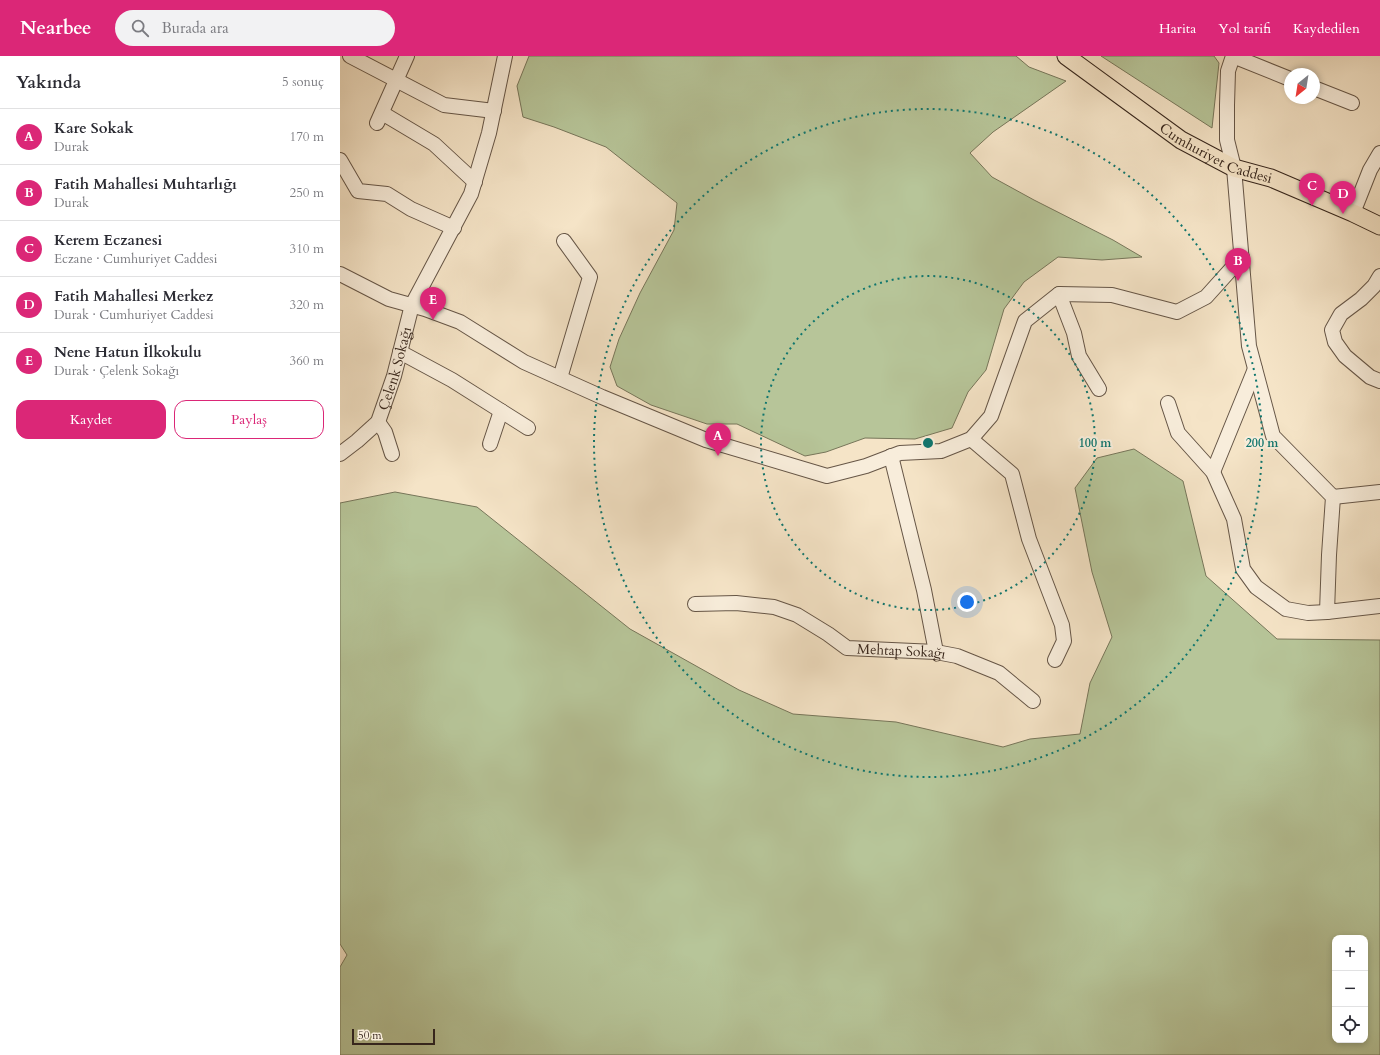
<!DOCTYPE html>
<html lang="tr">
<head>
<meta charset="utf-8">
<style>
	body { margin:0; font-family:Cardo,serif; background:#f2f2f3; color:#2b2b33 }
	.controls { position:absolute; right:12px; bottom:12px; display:grid; overflow:hidden; border-radius:8px; box-shadow:0 2px 6px #0003 }
	.controls button { width:36px; height:36px; display:grid; place-items:center; padding:0; border:0; border-bottom:1px solid #e1e1e2; background:#fff; color:#2b2b33; font:20px sans-serif }
	.compass { position:absolute; left:944px; top:12px; width:36px; height:36px; border-radius:50%; background:#fff; box-shadow:0 2px 6px #0003; rotate:210deg }
	.scale { position:absolute; left:12px; bottom:10px; width:83px; box-sizing:border-box; padding-left:4px; border:2px solid #37261c; border-top:0; font-size:11px; line-height:14px; white-space:nowrap; color:#37261c; -webkit-text-stroke:3px #f8eddb; paint-order:stroke }
	.you { position:absolute; left:627px; top:546px; width:14px; height:14px; margin:-10px; border:3px solid #fff; border-radius:50%; background:#1a73e8; box-shadow:0 0 0 6px #1a73e833 }
	.badge { display:grid; place-items:center; width:26px; height:26px; border-radius:50%; background:#db2777; color:#fff; font-size:13px; font-weight:700 }
	.pin { position:absolute; translate:-50% -33px; filter:drop-shadow(0 1px 2px #0008) }
	.pin::after { content:''; position:absolute; top:21px; width:14px; height:12px; background:inherit; clip-path:polygon(0 0,100% 0,50% 100%) }
	.list { margin:0; padding:0; list-style:none }
	h2 { display:flex; justify-content:space-between; align-items:center; height:52px; margin:0; padding:0 16px; font-size:17px }
	h2 small { font-size:13px; font-weight:400; color:#7c7c81 }
	.list li { display:grid; grid-template-columns:26px 1fr auto; gap:12px; align-items:center; box-sizing:border-box; height:56px; padding:0 16px; border-top:1px solid #e1e1e2 }
	.list b { display:block; font-size:15px; white-space:nowrap }
	.list p { margin:0; font-size:13px; white-space:nowrap; color:#7c7c81 }
	.list em { font-size:13px; font-style:normal; color:#7c7c81 }
	.actions { display:flex; gap:8px; padding:12px 16px }
	.actions a { flex:1; padding:9px 0; border:1px solid #db2777; border-radius:12px; text-align:center; font-size:14px; color:#db2777 }
	.actions .main { background:#db2777; color:#fff }
	.icon { flex:none; width:22px; height:22px; fill:none; stroke:currentColor; stroke-width:2; stroke-linecap:round; stroke-linejoin:round }
	.map { position:relative; flex:none; width:1040px; height:999px; overflow:hidden }
	header { display:flex; align-items:center; gap:24px; box-sizing:border-box; height:56px; padding:0 20px; background:#db2777; color:#fff }
	header strong { font-size:19px }
	nav { display:flex; gap:22px; margin-inline-start:auto; font-size:14px }
	.search { width:280px; height:36px; background:#f2f2f3; display:flex; align-items:center; gap:10px; box-sizing:border-box; padding:0 14px; border-radius:22px; color:#7c7c81; font-size:15px }
	main { display:flex }
	aside { flex:1; background:#fff }
	.map>svg:first-child { display:block }
	.green { fill:#b7c599; stroke:#77765a; fill-rule:evenodd }
	.lines { fill:none; stroke-linecap:round; stroke-linejoin:round }
	.minor-casing { stroke:#665647; stroke-width:16 }
	.major-casing { stroke:#37261c; stroke-width:19 }
	.minor { stroke:#f8eddb; stroke-width:14 }
	.major { stroke:#f5e4c7; stroke-width:17 }
	.ring { fill:none; stroke:#0f766e; stroke-width:2; stroke-dasharray:2 4 }
	.labels { text-anchor:middle; dominant-baseline:central; stroke-width:4; stroke-linejoin:round; paint-order:stroke }
	.street-label { font-size:14px; fill:#37261c; stroke:#f8eddb }
	.centre { fill:#0f766e; stroke:#f8eddb; stroke-width:2 }
	.ring-label { font-size:12px; text-anchor:middle; font-weight:bold; fill:#0f766e; stroke:#f8eddb; stroke-width:4; stroke-linejoin:round; paint-order:stroke }
</style>
</head>
<body>
<header>
<strong>Nearbee</strong>
<div class="search"><svg class="icon" aria-label="search" viewBox="0 0 24 24"><circle cx="10" cy="10" r="6"/><path d="M15 15l6 6"/></svg>Burada ara</div>
<nav><a>Harita</a><a>Yol tarifi</a><a>Kaydedilen</a></nav>
</header>
<main>
<aside>
<h2>Yakında<small>5 sonuç</small></h2>
<ul class="list">
<li><span class="badge">A</span><div><b>Kare Sokak</b><p>Durak</p></div><em>170 m</em></li>
<li><span class="badge">B</span><div><b>Fatih Mahallesi Muhtarlığı</b><p>Durak</p></div><em>250 m</em></li>
<li><span class="badge">C</span><div><b>Kerem Eczanesi</b><p>Eczane · Cumhuriyet Caddesi</p></div><em>310 m</em></li>
<li><span class="badge">D</span><div><b>Fatih Mahallesi Merkez</b><p>Durak · Cumhuriyet Caddesi</p></div><em>320 m</em></li>
<li><span class="badge">E</span><div><b>Nene Hatun İlkokulu</b><p>Durak · Çelenk Sokağı</p></div><em>360 m</em></li>
</ul>
<div class="actions"><a class="main">Kaydet</a><a>Paylaş</a></div>
</aside>
<div class="map">
<svg width="1040" height="999" viewBox="0 0 1040 999">
	<rect width="100%" height="100%" fill="#f5e4c7"/>
	<filter id="stains"><feTurbulence type="fractalNoise" baseFrequency=".005" numOctaves="4"/><feColorMatrix values="0 0 0 0 .2 0 0 0 0 .09 0 0 0 0 .02 0 0 0 .5 -.17"/></filter>
	<radialGradient id="worn" r=".72"><stop offset=".6" stop-color="#630" stop-opacity="0"/><stop offset="1" stop-color="#630" stop-opacity=".3"/></radialGradient>
	<path class="green" d="M189,0H676L689,11L726,25L653,76L630,97L652,121L694,144L773,184L802,201L762,204L718,201L684,226L664,253L646,314L628,336L612,372L575,383L525,382L486,396L465,400L397,368H367L311,349L277,330L270,311L279,283L300,237L334,174L337,147L266,91L214,71L183,61L177,30Z
		M761,0H874L879,7L872,72Z
		M794,393L843,425L866,520L937,583L1040,584V999H0V911L7,899L0,888V447L55,436L137,451L290,573L399,634L453,658L556,666L663,691L690,683L740,678L750,627L772,581L752,516L735,432L757,402ZM995,882H1025V984H995Z"/>
	<g class="lines">
		<defs>
			<g id="minor">
				<path d="M10,0L104,49L154,55"/>
				<path d="M893,0L888,15L887,49V84L894,112L909,290L933,380L993,441L989,499L987,556L1040,550"/>
				<path d="M893,0L950,23"/>
				<path d="M974,32L1012,47"/>
				<path d="M42,57L94,88L135,126"/>
				<path d="M37,67L67,0"/>
				<path d="M0,104L18,135L47,138L71,153L114,172"/>
				<path d="M1013,157L1030,114L1040,97"/>
				<path d="M0,218L49,243L85,253L120,266L184,306L262,341L366,384L487,420L526,410L560,397L601,395L631,383L651,360L685,265L719,238L772,239L837,256L866,241L902,201"/>
				<path d="M1040,220L1034,230L1021,243L1001,258L992,274L995,286L1005,300L1030,321L1040,325"/>
				<path d="M719,238L734,277L739,300L759,333"/>
				<path d="M60,296L112,324L188,372"/>
				<path d="M220,322L250,221L224,185"/>
				<path d="M828,347L838,377L873,416L894,463L903,513L916,531L946,553L968,557L987,556"/>
				<path d="M38,366L45,376L52,398"/>
				<path d="M631,383L672,418L689,483L722,569L724,585L715,604"/>
				<path d="M150,388L161,355"/>
				<path id="s1" d="M0,398L17,385L38,366L54,320L72,249L131,138L149,77L165,0"/>
				<path d="M551,400L584,534L596,596"/>
				<path d="M873,416L915,313"/>
				<path d="M993,441L1040,436"/>
				<path id="s2" d="M355,548L396,547L434,551L457,559L488,578L507,592L596,596L617,600L659,617L693,645"/>
			</g>
			<g id="major">
				<path id="s3" d="M726,0L841,84L894,112L931,122L1013,157L1040,170"/>
			</g>
		</defs>
		<use href="#minor" class="minor-casing"/>
		<use href="#major" class="major-casing"/>
		<use href="#minor" class="minor"/>
		<use href="#major" class="major"/>
	</g>
	<g class="ring">
		<circle cx="588" cy="387" r="167"/>
		<circle cx="588" cy="387" r="334"/>
	</g>
	<g class="labels">
		<g class="street-label">
			<text stroke="none"><textPath href="#s3" startOffset="180">Cumhuriyet Caddesi</textPath></text>
			<text stroke="none"><textPath href="#s1" startOffset="106">Çelenk Sokağı</textPath></text>
			<text stroke="none"><textPath href="#s2" startOffset="218">Mehtap Sokağı</textPath></text>
		</g>
	</g>
	<circle cx="588" cy="387" r="6" class="centre"/>
	<g class="ring-label">
		<text x="755" y="391">100 m</text>
		<text x="922" y="391">200 m</text>
	</g>
	<rect width="100%" height="100%" filter="url(#stains)"/>
	<rect width="100%" height="100%" fill="url(#worn)"/>
</svg>
<div class="controls">
<button>+</button>
<button>−</button>
<button><svg class="icon" aria-label="locate" viewBox="0 0 24 24"><circle cx="12" cy="12" r="6"/><path d="M12 2v4M12 18v4M2 12h4M18 12h4"/></svg></button>
</div>
<svg class="compass" viewBox="-18 -18 36 36"><path d="M0-13l5 13h-10z" fill="#e53935"/><path d="M0 13l5-13h-10z" fill="#7c7c81"/></svg>
<div class="scale">50 m</div>
<div class="you"></div>
<div class="pin badge" style="left:378px;top:400px">A</div>
<div class="pin badge" style="left:898px;top:225px">B</div>
<div class="pin badge" style="left:972px;top:150px">C</div>
<div class="pin badge" style="left:1003px;top:158px">D</div>
<div class="pin badge" style="left:93px;top:264px">E</div>
</div>
</main>
</body>
</html>
